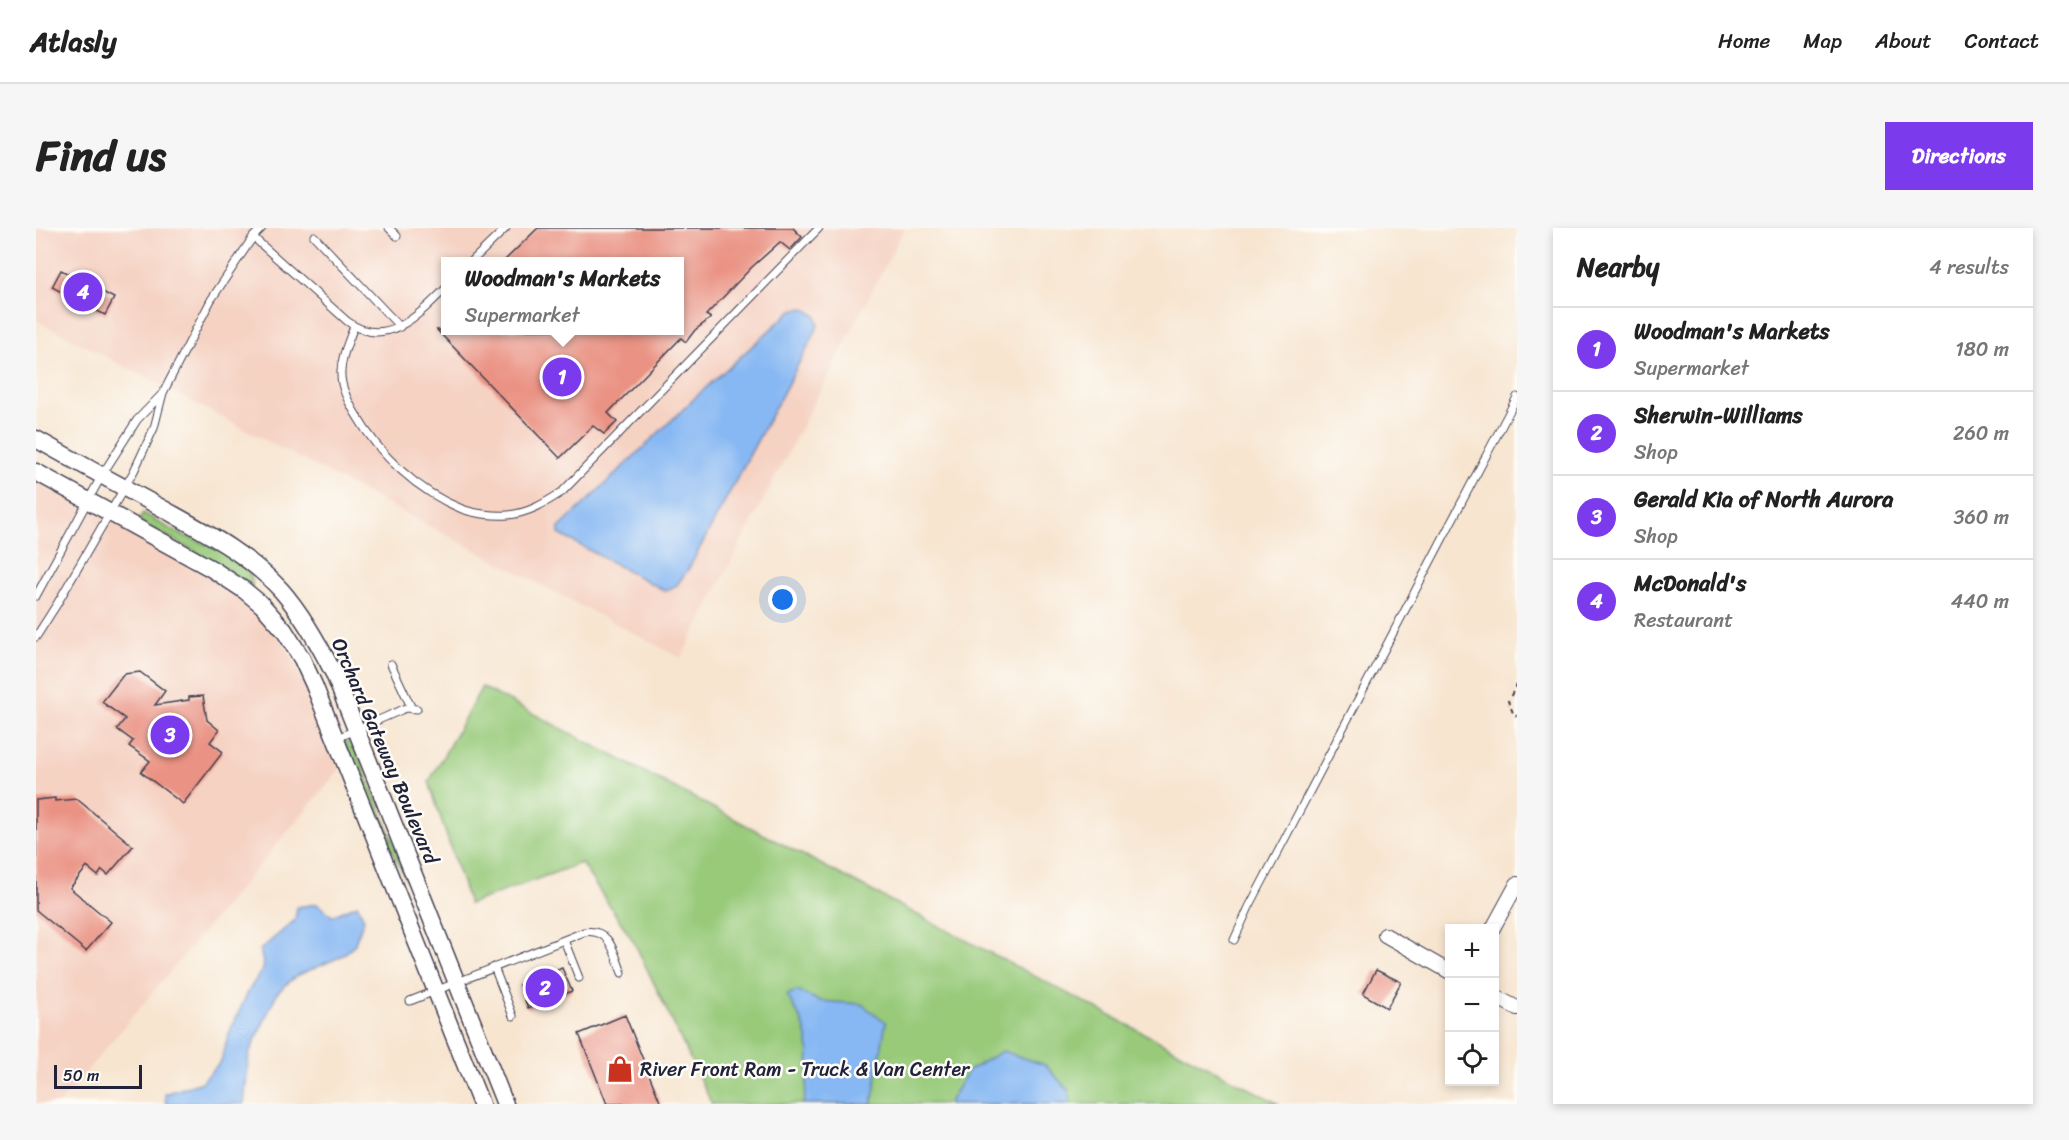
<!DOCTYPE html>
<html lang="en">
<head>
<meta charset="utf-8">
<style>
	body { margin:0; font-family:Sriracha,sans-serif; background:#f6f6f6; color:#222 }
	.controls { position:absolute; right:18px; bottom:18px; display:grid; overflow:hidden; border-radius:0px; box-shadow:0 3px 9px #0003 }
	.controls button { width:54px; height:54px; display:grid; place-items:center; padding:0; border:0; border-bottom:2px solid #e0e0e0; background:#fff; color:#222; font:30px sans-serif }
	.scale { position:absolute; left:18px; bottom:15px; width:88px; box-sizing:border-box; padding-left:6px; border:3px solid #22223b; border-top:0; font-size:16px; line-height:21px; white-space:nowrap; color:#22223b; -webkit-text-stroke:4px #fdfcf7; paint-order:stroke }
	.you { position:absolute; left:747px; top:372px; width:21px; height:21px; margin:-15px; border:4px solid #fff; border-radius:50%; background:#1a73e8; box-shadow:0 0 0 9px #1a73e833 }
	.badge { display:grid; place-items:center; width:39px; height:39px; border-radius:50%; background:#7c3aed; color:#fff; font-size:20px; font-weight:700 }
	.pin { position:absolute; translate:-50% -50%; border:3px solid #fff; box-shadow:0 2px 6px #0006 }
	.popup { position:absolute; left:405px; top:29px; width:243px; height:78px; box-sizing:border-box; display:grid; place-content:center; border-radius:0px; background:#fff; filter:drop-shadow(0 2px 4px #0005); font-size:20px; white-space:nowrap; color:#767676 }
	.popup b { font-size:22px; color:#222 }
	.popup::after { content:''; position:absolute; left:50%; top:100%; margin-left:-12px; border:12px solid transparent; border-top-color:#fff }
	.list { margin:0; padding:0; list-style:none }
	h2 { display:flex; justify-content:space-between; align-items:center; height:78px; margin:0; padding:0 24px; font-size:26px }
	h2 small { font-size:20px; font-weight:400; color:#767676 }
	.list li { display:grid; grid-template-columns:39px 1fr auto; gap:18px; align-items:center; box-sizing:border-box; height:84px; padding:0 24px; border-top:2px solid #e0e0e0 }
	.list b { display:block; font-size:22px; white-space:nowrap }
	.list p { margin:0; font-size:20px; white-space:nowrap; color:#767676 }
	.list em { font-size:20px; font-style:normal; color:#767676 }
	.icon { flex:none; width:33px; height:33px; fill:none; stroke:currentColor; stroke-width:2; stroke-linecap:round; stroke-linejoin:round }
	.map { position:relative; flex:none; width:1481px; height:876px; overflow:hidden; border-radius:0px }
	header { display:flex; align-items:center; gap:36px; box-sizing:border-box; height:84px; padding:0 30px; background:#fff; border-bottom:2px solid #e0e0e0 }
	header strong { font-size:28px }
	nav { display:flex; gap:33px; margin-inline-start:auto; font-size:21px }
	.intro { display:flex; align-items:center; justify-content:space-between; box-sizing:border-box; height:144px; padding:0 36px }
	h1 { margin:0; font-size:42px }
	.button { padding:15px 27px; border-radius:0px; background:#7c3aed; color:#fff; font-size:21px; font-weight:700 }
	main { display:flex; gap:36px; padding:0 36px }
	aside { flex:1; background:#fff; border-radius:0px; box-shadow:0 3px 9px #0003 }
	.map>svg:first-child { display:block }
	.built { fill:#f5d2c2; fill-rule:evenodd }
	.green { fill:#98ca7a; stroke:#5d765a; stroke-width:1.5 }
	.water { fill:#87b8f3; stroke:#546d97; stroke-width:1.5 }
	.building { fill:#ea9283 }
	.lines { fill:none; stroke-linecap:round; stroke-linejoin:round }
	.service-casing { stroke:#423f51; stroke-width:9 }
	.minor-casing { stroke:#423f51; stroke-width:16 }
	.tertiary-casing { stroke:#423f51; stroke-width:19 }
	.path { stroke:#423f51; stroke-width:2; stroke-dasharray:4.5 4.5; stroke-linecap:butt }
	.service { stroke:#fff; stroke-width:7 }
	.minor { stroke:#fff; stroke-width:14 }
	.tertiary { stroke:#fff; stroke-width:16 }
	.labels { text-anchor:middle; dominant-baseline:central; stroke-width:5; stroke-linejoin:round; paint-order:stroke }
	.street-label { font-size:20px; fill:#22223b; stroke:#fdfcf7 }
	.poi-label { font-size:20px; fill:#22223b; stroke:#fdfcf7; text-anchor:start }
</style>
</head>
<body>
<header>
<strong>Atlasly</strong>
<nav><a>Home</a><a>Map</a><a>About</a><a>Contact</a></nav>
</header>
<div class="intro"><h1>Find us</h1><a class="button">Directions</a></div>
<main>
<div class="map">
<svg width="1481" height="876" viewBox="0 0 1481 876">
	<rect width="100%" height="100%" fill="#fdfcf7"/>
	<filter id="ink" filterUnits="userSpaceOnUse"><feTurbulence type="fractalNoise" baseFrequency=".0167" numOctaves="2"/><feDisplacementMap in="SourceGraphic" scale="12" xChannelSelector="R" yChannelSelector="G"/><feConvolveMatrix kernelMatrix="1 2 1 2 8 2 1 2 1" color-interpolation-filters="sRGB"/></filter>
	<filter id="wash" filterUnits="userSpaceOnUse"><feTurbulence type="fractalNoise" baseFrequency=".008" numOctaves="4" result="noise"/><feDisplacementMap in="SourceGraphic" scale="24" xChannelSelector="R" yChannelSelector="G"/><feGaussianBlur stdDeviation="1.35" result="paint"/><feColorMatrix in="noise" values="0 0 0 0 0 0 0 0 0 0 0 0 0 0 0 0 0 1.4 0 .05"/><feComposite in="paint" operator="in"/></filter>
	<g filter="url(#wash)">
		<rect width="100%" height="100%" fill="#f7e5d0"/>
		<path class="built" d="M0,0H869L645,430L0,92ZM409,33H643V102H409Z
			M0,251L187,355L205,368L237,400L260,435L304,541L23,876H0Z"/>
		<path class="green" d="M107,285C119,292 131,300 144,306C165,316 217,326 216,357L214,358L194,343L103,293Z
			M446,459L1243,876H676L598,714L545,635L433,676L393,554Z
			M314,512H316L372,650L370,651L336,584L309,516Z"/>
		<path class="water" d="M768,80L780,88L782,97L779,105L653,340L641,357L629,363L523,306V300L664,165L756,82Z
			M281,676L296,688L321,677L328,691L318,718L304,729L260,748L241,765L213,826L208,876H130L129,866L166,854L185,833L193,805L213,762L228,739L224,722L259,692L261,679Z
			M761,763L784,773L825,776L850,794L836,876H767C771,862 775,824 771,810C768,794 759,781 751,767Z
			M966,823L1009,837L1033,863L1034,876H912L932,843Z"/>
		<g id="blocks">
			<path class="building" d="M502,0H757L766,9L754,22L744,14L716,39L670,87L675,90L659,102L650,114L645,110L572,185L581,194L568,206L557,198L524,230L401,102H643V33H468Z
				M25,42L78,70L69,87L16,59Z
				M104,444L129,463L119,477L153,472V469L167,468L171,492L183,502L174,514L187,524L147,576L105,544L114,533L93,518L97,513L81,501L89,491L66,474L88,446Z
				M19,570V573L41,571L97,618L72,647L66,642L62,648L51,639L34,660L75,694L50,723L0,682V572Z
				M526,740L536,763L492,780L483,757Z
				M1340,742L1365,754L1351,780L1327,766Z
				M589,787L625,876H571L543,806Z"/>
		</g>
	</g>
	<g filter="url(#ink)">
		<use href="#blocks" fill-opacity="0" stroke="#423f51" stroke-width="1.5"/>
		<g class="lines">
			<defs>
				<path id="service" d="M353,0L361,8
					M278,8L364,99
					M217,9L311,93C349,122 383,87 409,61
					M436,33L470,0
					M318,98C313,113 304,131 305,147C305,160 312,173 319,185C343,227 381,263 426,281C439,286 459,288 472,287C493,285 509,275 526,264L783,0
					M0,368L66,247L101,192L127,165
					M0,409L21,376L98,243L118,200L127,165L175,72L217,9L226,0
					M355,436L376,481
					M299,511L370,480L381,481
					M528,712L543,750
					M1198,712L1213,679L1481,169
					M458,739L477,788
					M374,773L548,704C575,700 578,725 586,745"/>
				<path id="minor" d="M1457,700L1481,656
					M1349,707L1414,744
					M1458,768L1481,780"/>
				<path id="tertiary" d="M0,211C41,234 83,257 124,279C167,303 211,325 245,362C267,387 283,416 298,446L469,876
					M0,244L176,341L208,362L226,377L248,402L266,431L278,457L445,876"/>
			</defs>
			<use href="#service" class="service-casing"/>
			<use href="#minor" class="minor-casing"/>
			<use href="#tertiary" class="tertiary-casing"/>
			<path class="path" d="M1481,456L1472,473L1478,487L1481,488"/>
			<use href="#service" class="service"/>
			<use href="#minor" class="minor"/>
			<use href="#tertiary" class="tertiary"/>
		</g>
	</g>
	<defs>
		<symbol id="shop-bare" viewBox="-9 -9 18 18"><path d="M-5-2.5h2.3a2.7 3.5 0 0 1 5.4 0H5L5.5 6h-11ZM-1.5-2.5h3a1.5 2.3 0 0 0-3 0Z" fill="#c8321e" stroke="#fdfcf7" stroke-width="2.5" paint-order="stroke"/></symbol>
	</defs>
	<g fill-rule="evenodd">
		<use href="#shop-bare" x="565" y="822" width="38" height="38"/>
	</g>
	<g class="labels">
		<g class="street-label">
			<text transform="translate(349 523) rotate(67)">Orchard Gateway Boulevard</text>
		</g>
		<g class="poi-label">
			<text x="604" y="841">River Front Ram - Truck &amp; Van Center</text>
		</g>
	</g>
</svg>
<div class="controls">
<button>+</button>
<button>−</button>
<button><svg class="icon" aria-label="locate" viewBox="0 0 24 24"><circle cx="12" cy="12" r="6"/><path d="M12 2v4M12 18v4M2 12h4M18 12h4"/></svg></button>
</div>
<div class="scale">50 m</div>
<div class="you"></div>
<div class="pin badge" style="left:526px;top:149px">1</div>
<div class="popup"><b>Woodman's Markets</b>Supermarket</div>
<div class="pin badge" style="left:509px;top:760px">2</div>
<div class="pin badge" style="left:134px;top:507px">3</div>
<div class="pin badge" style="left:47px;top:64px">4</div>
</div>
<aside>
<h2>Nearby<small>4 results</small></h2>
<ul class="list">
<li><span class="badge">1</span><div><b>Woodman's Markets</b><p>Supermarket</p></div><em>180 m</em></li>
<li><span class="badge">2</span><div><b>Sherwin-Williams</b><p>Shop</p></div><em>260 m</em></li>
<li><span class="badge">3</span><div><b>Gerald Kia of North Aurora</b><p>Shop</p></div><em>360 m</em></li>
<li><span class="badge">4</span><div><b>McDonald's</b><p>Restaurant</p></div><em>440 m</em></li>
</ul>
</aside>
</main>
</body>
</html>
